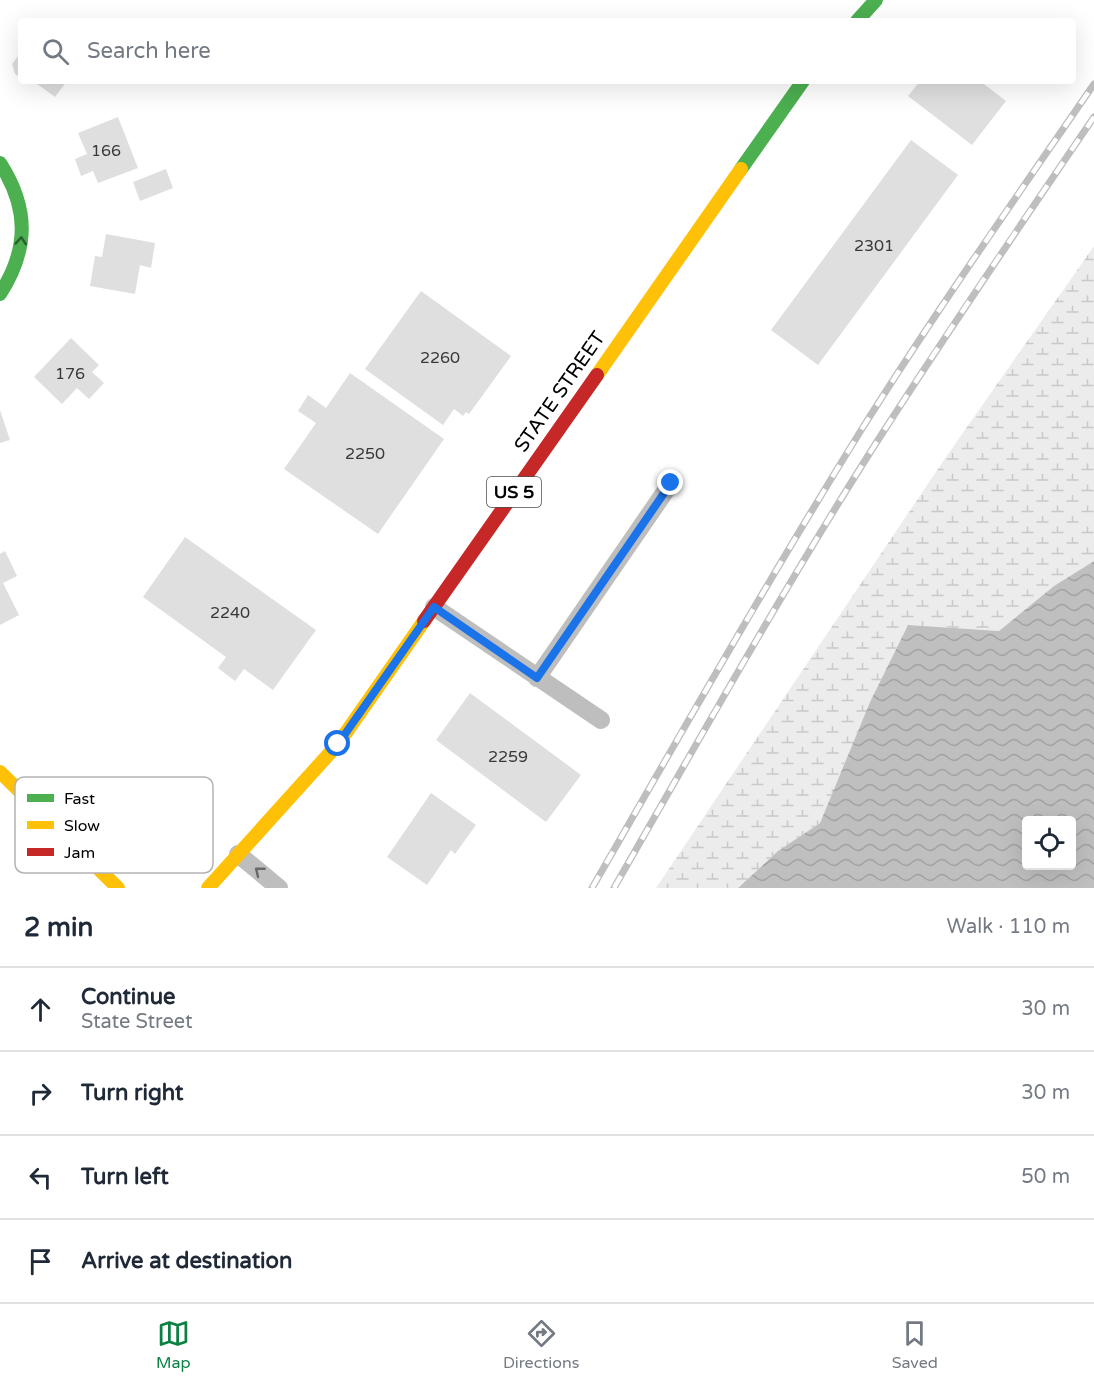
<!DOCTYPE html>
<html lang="en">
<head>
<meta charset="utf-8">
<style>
	body { margin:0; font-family:"Varela Round",sans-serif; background:#f6f6f7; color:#1f2937 }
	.controls { position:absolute; right:18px; bottom:18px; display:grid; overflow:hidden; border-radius:6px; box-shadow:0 6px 24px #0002 }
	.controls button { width:54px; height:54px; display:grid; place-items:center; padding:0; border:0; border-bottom:2px solid #e0e1e3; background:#fff; color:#1f2937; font:30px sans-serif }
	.stop { position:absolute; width:18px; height:18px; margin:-14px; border:4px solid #1a73e8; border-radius:50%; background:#fff }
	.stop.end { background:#1a73e8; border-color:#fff; box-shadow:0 2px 6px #0008 }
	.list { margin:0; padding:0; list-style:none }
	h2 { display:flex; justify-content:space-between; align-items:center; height:78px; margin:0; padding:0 24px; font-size:26px }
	h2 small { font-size:20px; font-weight:400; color:#747a83 }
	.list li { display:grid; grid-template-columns:39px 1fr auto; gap:18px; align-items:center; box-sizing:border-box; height:84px; padding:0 24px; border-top:2px solid #e0e1e3 }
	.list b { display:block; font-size:22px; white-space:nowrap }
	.list p { margin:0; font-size:20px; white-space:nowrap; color:#747a83 }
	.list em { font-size:20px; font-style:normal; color:#747a83 }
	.icon { flex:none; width:33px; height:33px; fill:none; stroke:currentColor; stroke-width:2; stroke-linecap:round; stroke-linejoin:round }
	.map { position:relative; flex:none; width:1094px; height:888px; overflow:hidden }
	.search { position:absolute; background:#fff; box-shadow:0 6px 24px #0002; left:18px; right:18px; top:18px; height:66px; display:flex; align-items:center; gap:15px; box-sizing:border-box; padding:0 21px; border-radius:6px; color:#747a83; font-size:22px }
	.sheet { height:414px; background:#fff }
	nav { display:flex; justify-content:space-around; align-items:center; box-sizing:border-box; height:84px; border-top:2px solid #e0e1e3; background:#fff; font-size:16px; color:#747a83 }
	nav a { display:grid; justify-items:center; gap:3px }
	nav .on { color:#0b8043 }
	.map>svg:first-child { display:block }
	.wetland { fill:url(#wetland-marsh) }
	.water { fill:url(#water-waves); fill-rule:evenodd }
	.building { fill:#dfdfdf }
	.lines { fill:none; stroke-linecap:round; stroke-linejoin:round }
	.lane { stroke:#bebebe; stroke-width:18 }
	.fast { stroke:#4caf50; stroke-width:14 }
	.slow { stroke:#ffc107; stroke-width:14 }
	.jam { stroke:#c62828; stroke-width:14 }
	.rail-casing { stroke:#bebebe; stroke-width:7 }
	.rail { stroke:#fff; stroke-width:4.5; stroke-dasharray:14; stroke-linecap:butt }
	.oneway { stroke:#2a602c }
	.oneway2 { stroke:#686868 }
	.route { stroke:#1a73e8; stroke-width:8 }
	.labels { text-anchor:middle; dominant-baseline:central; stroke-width:6; stroke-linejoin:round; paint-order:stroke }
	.number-label { font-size:16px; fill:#383838 }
	.shield { fill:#fff; stroke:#4c4c4c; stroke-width:1.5 }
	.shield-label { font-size:18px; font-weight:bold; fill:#000 }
	.street-label { font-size:20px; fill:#000; stroke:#fff }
	.key { fill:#fff; stroke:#b2b2b2; stroke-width:1.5 }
	.key-label { font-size:16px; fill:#000 }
</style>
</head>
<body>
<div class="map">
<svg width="1094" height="888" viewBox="0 0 1094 888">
	<defs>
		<pattern id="wetland-marsh" width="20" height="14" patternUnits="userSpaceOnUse" patternTransform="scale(1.5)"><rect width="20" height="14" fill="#ececec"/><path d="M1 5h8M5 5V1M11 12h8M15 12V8" fill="none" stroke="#c9c9c9"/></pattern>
		<pattern id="water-waves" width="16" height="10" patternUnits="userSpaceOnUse" patternTransform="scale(1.5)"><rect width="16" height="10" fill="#bfbfbf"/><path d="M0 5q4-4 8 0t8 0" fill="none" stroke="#a2a2a2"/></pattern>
	</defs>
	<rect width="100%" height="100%" fill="#fff"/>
	<path class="wetland" d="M1094,246V561L1054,586L999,631L908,625L870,702L820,823L778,851L738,888H656L946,457Z"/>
	<path class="water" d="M1094,561V888H738L778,851L820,823L870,702L908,625L999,631L1054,586ZM1026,820H1072V866H1026Z"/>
	<path class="building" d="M21,52V78L15,74L12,64Z
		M33,81H67L55,97Z
		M920,81H980L1006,101L972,145L908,96Z
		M118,117L138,168L98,183L93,171L81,176L75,159L87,154L78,133Z
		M911,140L958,175L818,365L771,330Z
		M166,169L173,188L140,201L133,182Z
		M106,234L155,243L151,268L140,265L135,294L90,286L95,256L102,257Z
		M421,291L511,356L469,414L466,412L463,416L454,409L443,425L365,369Z
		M71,338L99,365L92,372L104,383L89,399L77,388L62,404L34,377Z
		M350,373L444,439L378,534L284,469L316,423L298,411L308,395L326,408Z
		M0,410L10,440L0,443Z
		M185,537L316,630L273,690L244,669L235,681L218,668L226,657L143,597Z
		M5,551L17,576L3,583L19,615L0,625V554Z
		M470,693L581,775L546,822L436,740Z
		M431,793L476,825L455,854L451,850L427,885L387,857Z"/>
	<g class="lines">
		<path class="lane" d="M434,607L601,720
			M537,678L671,483
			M238,854L279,888"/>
		<path class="fast" d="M857,21L876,0
			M0,163C29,208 29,249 0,294
			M741,169L803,81"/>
		<path class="slow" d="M597,375L741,169
			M0,772L118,888
			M208,888L338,744L424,621"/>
		<path class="jam" d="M424,621L597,375"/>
		<defs>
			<path id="rail" d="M592,888C680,735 767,582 860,432C934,314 1015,199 1094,84
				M614,888C700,738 785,586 878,440C948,331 1021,224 1094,117"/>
		</defs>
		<use href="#rail" class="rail-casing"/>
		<use href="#rail" class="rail"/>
	</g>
	<defs><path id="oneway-chevron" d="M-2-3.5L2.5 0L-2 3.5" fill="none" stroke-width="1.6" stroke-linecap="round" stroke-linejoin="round" transform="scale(1.5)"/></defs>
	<use class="oneway" href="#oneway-chevron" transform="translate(21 241) rotate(-86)"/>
	<use class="oneway2" href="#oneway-chevron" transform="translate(259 871) rotate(-141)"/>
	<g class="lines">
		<path class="route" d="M338,744L434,607L537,678L671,483"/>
	</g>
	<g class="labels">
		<g class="number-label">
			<text x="106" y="151">166</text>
			<text x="874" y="246">2301</text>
			<text x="440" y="358">2260</text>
			<text x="70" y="374">176</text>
			<text x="365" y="454">2250</text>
			<text x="230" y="613">2240</text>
			<text x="508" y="757">2259</text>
		</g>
		<rect class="shield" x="487" y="477" width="54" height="30" rx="4.5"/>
		<g class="shield-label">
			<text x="514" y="492">US 5</text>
		</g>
		<g class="street-label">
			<text transform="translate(560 392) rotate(-55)">STATE STREET</text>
		</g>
	</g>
	<rect x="15" y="777" width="198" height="96" rx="9" class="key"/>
	<rect x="27" y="794" width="27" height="8" fill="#4caf50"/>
	<rect x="27" y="821" width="27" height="8" fill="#ffc107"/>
	<rect x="27" y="848" width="27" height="8" fill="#c62828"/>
	<g class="key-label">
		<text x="64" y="804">Fast</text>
		<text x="64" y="831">Slow</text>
		<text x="64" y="858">Jam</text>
	</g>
</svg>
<div class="controls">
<button><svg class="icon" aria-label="locate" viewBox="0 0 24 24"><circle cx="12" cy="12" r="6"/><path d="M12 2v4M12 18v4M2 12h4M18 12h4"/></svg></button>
</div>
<div class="stop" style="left:338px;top:744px"></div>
<div class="stop end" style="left:671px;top:483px"></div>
<div class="search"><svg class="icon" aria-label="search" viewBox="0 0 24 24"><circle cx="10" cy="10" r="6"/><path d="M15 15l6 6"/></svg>Search here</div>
</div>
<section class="sheet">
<h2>2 min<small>Walk · 110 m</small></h2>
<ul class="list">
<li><svg class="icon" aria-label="ahead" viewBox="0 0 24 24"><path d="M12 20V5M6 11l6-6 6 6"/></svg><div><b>Continue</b><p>State Street</p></div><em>30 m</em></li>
<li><svg class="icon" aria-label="right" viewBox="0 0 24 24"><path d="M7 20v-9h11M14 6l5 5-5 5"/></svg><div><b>Turn right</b></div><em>30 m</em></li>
<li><svg class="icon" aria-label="left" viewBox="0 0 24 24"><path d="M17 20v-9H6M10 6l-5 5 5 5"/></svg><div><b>Turn left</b></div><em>50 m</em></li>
<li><svg class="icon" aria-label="arrive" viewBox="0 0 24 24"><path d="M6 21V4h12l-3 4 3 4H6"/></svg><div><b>Arrive at destination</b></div></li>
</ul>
</section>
<nav>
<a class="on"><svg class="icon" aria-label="map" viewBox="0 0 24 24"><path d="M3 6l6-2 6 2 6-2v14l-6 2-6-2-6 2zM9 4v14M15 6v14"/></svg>Map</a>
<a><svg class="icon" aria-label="directions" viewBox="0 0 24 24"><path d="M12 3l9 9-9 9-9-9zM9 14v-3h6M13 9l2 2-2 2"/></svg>Directions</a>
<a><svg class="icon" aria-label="saved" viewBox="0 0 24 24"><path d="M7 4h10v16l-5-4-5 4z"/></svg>Saved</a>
</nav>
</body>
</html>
